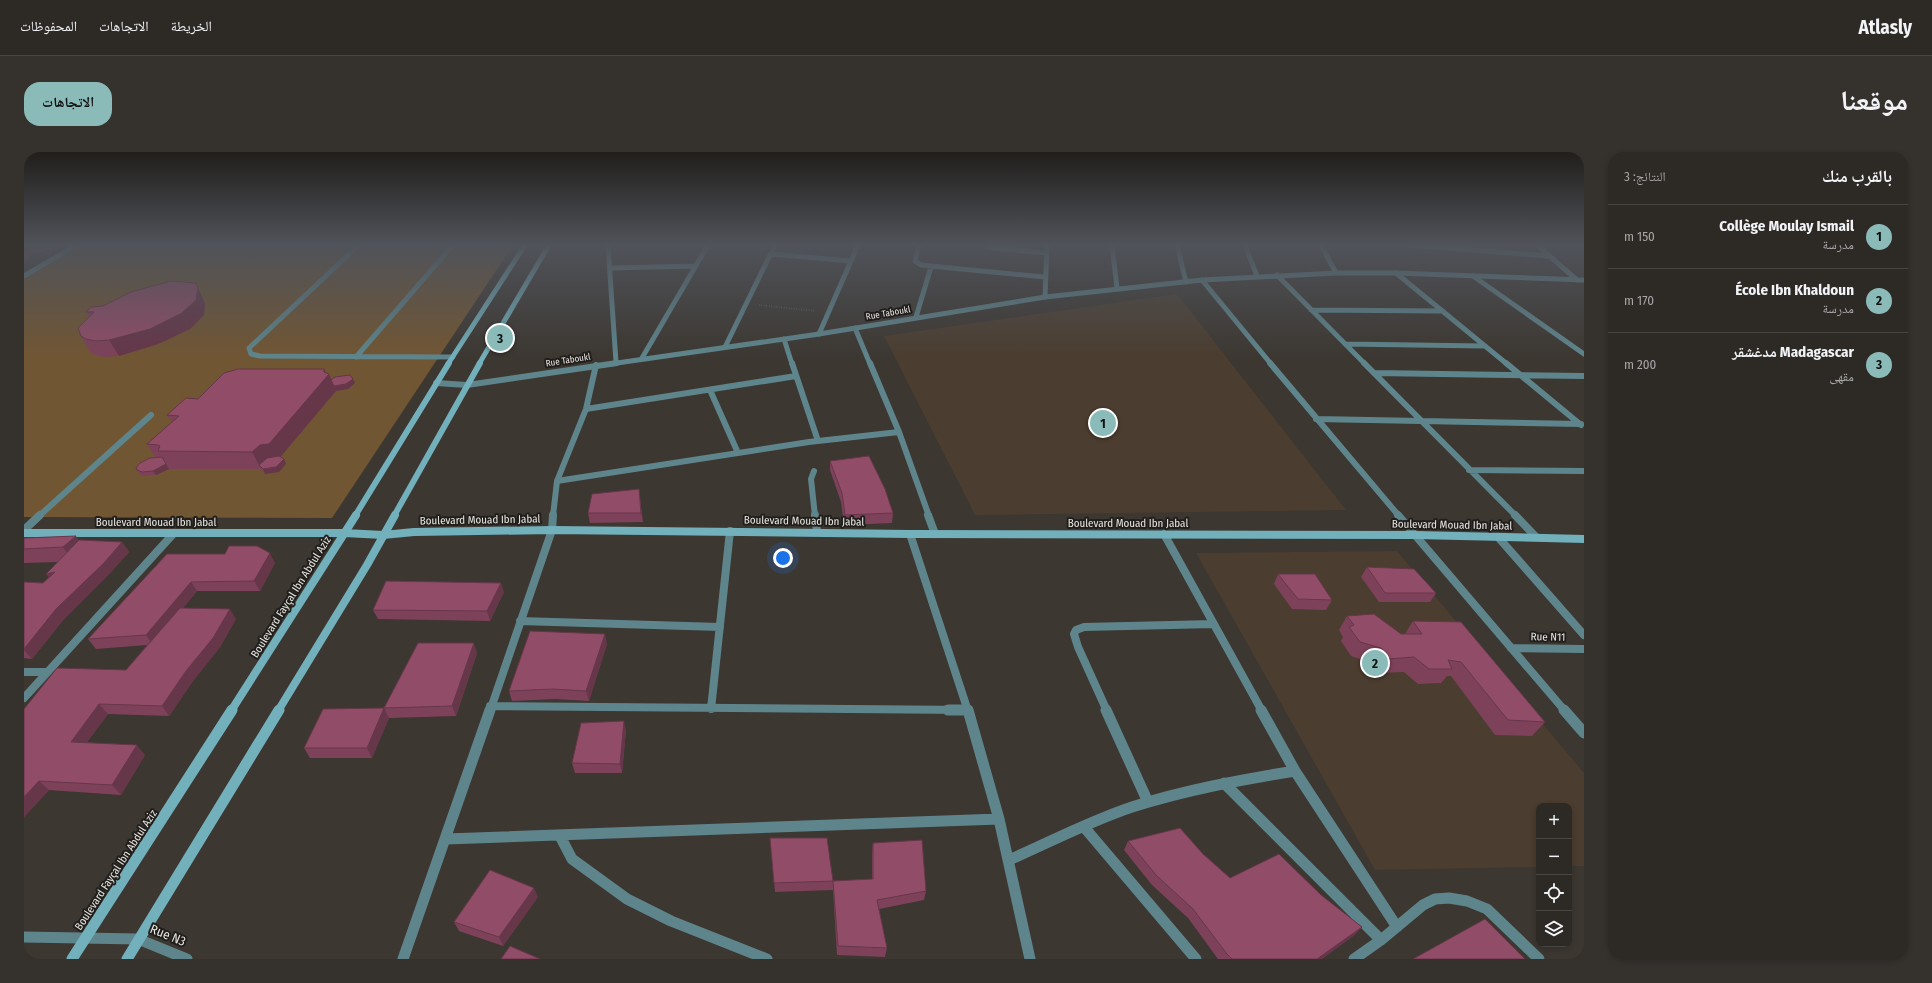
<!DOCTYPE html>
<html lang="ar">
<head>
<meta charset="utf-8">
<style>
	body { margin:0; font-family:"Fira Sans Condensed","Noto Naskh Arabic",sans-serif; background:#35312d; color:#f1f3f6; direction:rtl }
	.controls { position:absolute; right:12px; bottom:12px; display:grid; overflow:hidden; border-radius:8px; box-shadow:0 2px 6px #0003 }
	.controls button { width:36px; height:36px; display:grid; place-items:center; padding:0; border:0; border-bottom:1px solid #484542; background:#2d2925; color:#f1f3f6; font:20px sans-serif }
	.you { position:absolute; left:759px; top:406px; width:14px; height:14px; margin:-10px; border:3px solid #fff; border-radius:50%; background:#1a73e8; box-shadow:0 0 0 6px #1a73e833 }
	.badge { display:grid; place-items:center; width:26px; height:26px; border-radius:50%; background:#8bbbb9; color:#111; font-size:13px; font-weight:700 }
	.pin { position:absolute; translate:-50% -50%; border:2px solid #fff; box-shadow:0 1px 4px #0006 }
	.list { margin:0; padding:0; list-style:none }
	h2 { display:flex; justify-content:space-between; align-items:center; height:52px; margin:0; padding:0 16px; font-size:17px }
	h2 small { font-size:13px; font-weight:400; color:#a7a6a7 }
	.list li { display:grid; grid-template-columns:26px 1fr auto; gap:12px; align-items:center; box-sizing:border-box; height:64px; padding:0 16px; border-top:1px solid #484542 }
	.list b { display:block; font-size:15px; white-space:nowrap }
	.list p { margin:0; font-size:13px; white-space:nowrap; color:#a7a6a7 }
	.list em { font-size:13px; font-style:normal; color:#a7a6a7 }
	.icon { flex:none; width:22px; height:22px; fill:none; stroke:currentColor; stroke-width:2; stroke-linecap:round; stroke-linejoin:round }
	.map { position:relative; flex:none; width:1560px; height:807px; overflow:hidden; direction:ltr; border-radius:16px }
	header { display:flex; align-items:center; gap:24px; box-sizing:border-box; height:56px; padding:0 20px; background:#2d2925; border-bottom:1px solid #484542 }
	header strong { font-size:19px }
	nav { display:flex; gap:22px; margin-inline-start:auto; font-size:14px }
	.intro { display:flex; align-items:center; justify-content:space-between; box-sizing:border-box; height:96px; padding:0 24px }
	h1 { margin:0; font-size:28px }
	.button { padding:10px 18px; border-radius:16px; background:#8bbbb9; color:#111; font-size:14px; font-weight:700 }
	main { display:flex; gap:24px; padding:0 24px }
	aside { flex:1; background:#2d2925; border-radius:16px; box-shadow:0 2px 6px #0003 }
	.map>svg:first-child { display:block }
	.education { fill:#4b3d2f }
	.green { fill:#715633 }
	.lines { fill:none; stroke-linecap:round; stroke-linejoin:round }
	.path { stroke:#7b7772; stroke-width:1.5; stroke-dasharray:0.5 2; stroke-linecap:butt }
	.service-far3 { stroke:#5f858c; stroke-width:5 }
	.service-far2 { stroke:#5f858c; stroke-width:6 }
	.service-far1 { stroke:#5f858c; stroke-width:8 }
	.service { stroke:#5f858c; stroke-width:11 }
	.minor-far3 { stroke:#5f858c; stroke-width:5 }
	.minor-far2 { stroke:#5f858c; stroke-width:6 }
	.minor-far1 { stroke:#5f858c; stroke-width:8 }
	.minor { stroke:#5f858c; stroke-width:11 }
	.tertiary-far2 { stroke:#5f858c; stroke-width:5 }
	.tertiary-far1 { stroke:#5f858c; stroke-width:6 }
	.tertiary { stroke:#5f858c; stroke-width:11 }
	.secondary-far3 { stroke:#72b0bc; stroke-width:5 }
	.secondary-far2 { stroke:#72b0bc; stroke-width:6 }
	.secondary-far1 { stroke:#72b0bc; stroke-width:8 }
	.secondary { stroke:#72b0bc; stroke-width:11 }
	.wall { fill:#7d4259 }
	.shaded-wall { fill:#663649 }
	.building { fill:#914d68; stroke:#663649 }
	.labels { text-anchor:middle; dominant-baseline:central; stroke-width:4; stroke-linejoin:round; paint-order:stroke }
	.far-street-label { font-size:9px; fill:#e8e5e1; stroke:#211f1c }
	.street-label { font-size:11px; fill:#e8e5e1; stroke:#211f1c }
	.near-street-label { font-size:13px; fill:#e8e5e1; stroke:#211f1c }
</style>
</head>
<body>
<header>
<strong>Atlasly</strong>
<nav><a>الخريطة</a><a>الاتجاهات</a><a>المحفوظات</a></nav>
</header>
<div class="intro"><h1>موقعنا</h1><a class="button">الاتجاهات</a></div>
<main>
<aside>
<h2>بالقرب منك<small>النتائج: 3</small></h2>
<ul class="list">
<li><span class="badge">1</span><div><b>Collège Moulay Ismail</b><p>مدرسة</p></div><em>150 m</em></li>
<li><span class="badge">2</span><div><b>École Ibn Khaldoun</b><p>مدرسة</p></div><em>170 m</em></li>
<li><span class="badge">3</span><div><b>Madagascar مدغشقر</b><p>مقهى</p></div><em>200 m</em></li>
</ul>
</aside>
<div class="map">
<svg width="1560" height="807" viewBox="0 0 1560 807">
	<rect width="100%" height="100%" fill="#3c3731"/>
	<path class="education" d="M1153,142L1322,358L951,363L860,184Z
		M1373,399L1560,621V714H1545V654H1515V715L1351,718L1172,401Z"/>
	<path class="green" d="M57,93H489L308,366L0,365V127Z"/>
	<g class="lines">
		<path class="path" d="M735,153L792,159"/>
		<path class="service-far3" d="M335,93L225,196L227,202L236,204L429,205
			M332,205L429,93"/>
		<path class="service-far2" d="M15,364L127,263"/>
		<path class="service-far1" d="M0,378L16,363
			M1474,385L1560,483"/>
		<path class="service" d="M1060,675L1172,807"/>
		<path class="minor-far3" d="M584,93L592,210
			M895,93L891,109L897,113L1021,125
			M963,93L968,96L1023,101
			M1088,93L1093,136
			M1153,93L1162,130
			M1221,93L1233,124
			M1297,93L1312,121
			M1385,93L1525,104
			M747,102L827,109
			M586,116L671,114
			M1372,121L1483,212
			M1253,123L1341,212
			M1449,124L1560,202
			M1178,128L1247,212
			M1021,145L1023,93
			M1287,158L1419,159
			M892,165L907,115
			M831,176L846,212
			M795,182L834,93
			M760,187L768,212
			M1321,192L1461,194
			M701,195L751,93
			M618,206L684,93"/>
		<path class="minor-far2" d="M768,211L794,289
			M846,211L875,280L905,364
			M1246,211L1375,364
			M1340,211L1492,364
			M1482,211L1557,273
			M1350,221L1560,224
			M686,238L714,301
			M562,257L772,224
			M1292,267L1557,272
			M1445,318L1560,319
			M790,319L787,327L791,364
			M533,329L785,290L875,280
			M529,364L533,329L562,257L572,213"/>
		<path class="minor-far1" d="M791,363L793,379
			M904,363L911,382
			M1374,363L1541,559
			M1491,363L1512,385
			M886,382L944,559
			M1140,382L1238,559
			M496,469L696,475
			M1487,496L1560,497
			M0,520H23
			M0,546L150,381
			M466,554L944,558
			M687,557L706,379
			M466,559L528,378L529,363
			M1083,559L1054,495L1050,482L1052,478L1060,475L1189,472"/>
		<path class="minor" d="M924,558H944
			M944,558L975,667L1006,807
			M1082,558L1124,650
			M1237,558L1271,619L1373,775
			M1540,558L1560,581
			M1200,631L1357,788
			M536,684L548,707L603,747L647,769L743,807
			M422,687L975,667
			M985,708C1026,690 1066,669 1108,655C1161,638 1216,628 1271,619
			M114,787L163,807
			M379,807L466,558
			M1330,807L1357,788L1399,753L1411,747L1425,746L1443,749L1463,757L1515,807"/>
		<path class="tertiary-far2" d="M1513,93L1553,128
			M0,124L53,93
			M586,212L795,182L1021,145L1178,128L1312,121H1372L1560,128"/>
		<path class="tertiary-far1" d="M412,231L443,233L593,211"/>
		<path class="tertiary" d="M0,785L114,787"/>
		<path class="secondary-far3" d="M424,212L501,93
			M455,212L525,93"/>
		<path class="secondary-far2" d="M331,364L425,211
			M370,364L456,211"/>
		<path class="secondary-far1" d="M0,381H321L359,383L390,380L528,378L886,382L1392,383L1560,387
			M207,559L332,363
			M254,559L343,413L371,363"/>
		<path class="secondary" d="M48,807L208,558
			M103,807L255,558"/>
	</g>
	<path class="wall" d="M0,93H26L28,95L20,100H11L5,104L6,107L0,110Z
		M172,131L181,152L180,163L166,177L134,192L95,204L81,205L71,203L66,200L57,184L65,165L62,160L79,154Z
		M300,217L302,221L307,228L331,231L324,237L312,239L256,305L262,312L255,320L241,322L237,317H145L132,323L121,324L116,323L113,318L131,305L123,292L148,270L143,263Z
		M806,309L869,361L868,371L820,373L817,350L806,318Z
		M616,346L619,370L566,371L564,361Z
		M0,386L98,390L105,400L87,420L40,467L8,507L0,506V430L19,431L25,425L22,422L34,410L0,411Z
		M143,402L251,411L236,439H173L159,456L212,467L196,495L169,529L145,564L84,562L63,590L121,603L97,643L25,638L0,665V557L102,518L123,493L72,497L64,487Z
		M1343,415L1412,441L1406,450H1355L1337,425Z
		M1254,422L1308,448L1302,458L1268,457L1250,432Z
		M480,440L466,469L354,467L349,458Z
		M1323,464L1377,482H1381L1389,469L1521,570L1508,584L1471,583L1427,524H1423L1417,531L1394,532L1380,520L1354,521L1347,511L1327,504L1317,489L1319,485L1315,478Z
		M583,492L565,549L532,547L488,549L485,539Z
		M453,501L432,564L365,566L348,606H286L280,596L360,556Z
		M602,578L598,621H551L548,611Z
		M746,686L809,729L848,727V701L849,691L902,739L900,748L855,757L863,796L861,805L813,803L809,738L751,740Z
		M1104,689L1179,702L1206,726L1297,743L1338,775L1329,784L1298,807H1194L1164,766L1128,733L1100,698Z
		M514,745L479,794L435,779L430,770Z"/>
	<path class="shaded-wall" d="M7,93L11,100L5,104L6,107L0,110V97Z
		M16,93H26L28,95L20,100Z
		M172,131L181,152L180,163L166,177L134,192L95,204L85,188Z
		M300,217L303,224L305,222L310,234L329,227L331,231L324,237L312,239L253,309L235,313L228,300L300,220Z
		M260,307L262,312L255,320L241,322L239,317Z
		M142,312L145,317L132,323L129,319Z
		M615,337L616,346L619,370L617,361Z
		M52,384L62,398L49,410L39,395Z
		M98,390L105,400L87,420L40,467L8,507L0,498V497L32,457Z
		M246,401L251,411L236,439L230,429Z
		M31,420L30,431L22,422Z
		M167,430L173,439L129,493L122,483Z
		M477,431L480,440L466,469L463,459Z
		M206,457L212,467L196,495L169,529L145,564L138,554L162,519Z
		M581,482L583,492L565,549L562,539Z
		M450,491L453,501L432,564L428,554Z
		M75,552L84,562L56,599L47,590Z
		M360,556L365,566L348,606L343,596Z
		M600,569L602,578L598,621L596,612Z
		M113,593L121,603L97,643L88,633Z
		M15,629L25,638L0,665V645Z
		M510,736L514,745L479,794L475,785Z
		M1338,775L1329,784L1298,807H1293Z"/>
	<path class="building" d="M0,93H7L0,97Z
		M147,129L172,131L174,137L172,148L158,161L126,177L85,188L72,189L62,187L57,184L54,176L70,160H62L67,155L79,154L107,140Z
		M214,217H300V220L305,222L245,292L236,293L228,300L134,299L136,294L134,293L123,292L155,264L143,263L162,246L174,247L200,221Z
		M326,223L329,227L322,232L310,234L307,228L311,225Z
		M255,304L260,307L252,315L239,317L235,313L243,306Z
		M845,304L861,337L869,361L821,363L818,341L806,309Z
		M138,305L142,312L129,319L118,320L113,318L112,316L116,311L126,306Z
		M615,337L617,361H564L568,342Z
		M52,384L39,395L0,397V386Z
		M55,388L98,390L80,411L32,457L0,497V430L19,431L31,420L22,422Z
		M205,394H233L246,401L230,429L167,430L122,483L64,487L143,402H201Z
		M1343,415L1390,417L1412,441H1361Z
		M1254,422H1291L1308,448L1274,447Z
		M362,429L477,431L463,459L349,458Z
		M156,456L206,457L189,486L162,519L138,554L75,552L47,590L113,593L88,633L15,629L0,645V557L33,516L102,518Z
		M1350,462L1377,482H1398L1389,469L1437,470L1521,570L1484,568L1437,510L1424,508L1428,517H1405L1390,505L1364,507L1357,496L1336,490L1325,475L1330,473L1323,464Z
		M506,479L581,482L562,539L529,537L485,539Z
		M394,491H450L428,554L360,556L343,596H280L299,557L360,556Z
		M600,569L596,612L548,611L557,571Z
		M1156,676L1179,702L1206,726L1255,702L1297,743L1338,775L1293,807H1208L1203,802L1169,757L1133,724L1104,689Z
		M746,686H803L809,729L750,731Z
		M898,688L902,739L853,748L863,796L814,794L809,729L849,727V691Z
		M466,718L510,736L475,785L430,770Z
		M1461,767L1501,807H1389Z
		M486,794L516,807H477Z"/>
	<linearGradient id="sky" x2="0" y2="1"><stop stop-color="#211e1b"/><stop offset="0.45" stop-color="#50535a"/><stop offset="1" stop-color="#50535a" stop-opacity="0"/></linearGradient>
	<rect width="1560" height="206" fill="url(#sky)"/>
	<g class="labels">
		<g class="far-street-label">
			<text transform="translate(864 161) rotate(-10)">Rue Taboukl</text>
			<text transform="translate(544 208) rotate(-9)">Rue Taboukl</text>
		</g>
		<g class="street-label">
			<text transform="translate(456 368) rotate(-1)">Boulevard Mouad Ibn Jabal</text>
			<text transform="translate(780 369) rotate(1)">Boulevard Mouad Ibn Jabal</text>
			<text x="132" y="370">Boulevard Mouad Ibn Jabal</text>
			<text x="1104" y="371">Boulevard Mouad Ibn Jabal</text>
			<text transform="translate(1428 373) rotate(1)">Boulevard Mouad Ibn Jabal</text>
			<text transform="translate(267 445) rotate(-58)">Boulevard Fayçal Ibn Abdul Aziz</text>
			<text transform="translate(1524 485) rotate(1)">Rue N11</text>
			<text transform="translate(92 718) rotate(-57)">Boulevard Fayçal Ibn Abdul Aziz</text>
		</g>
		<g class="near-street-label">
			<text transform="translate(144 783) rotate(22)">Rue N3</text>
		</g>
	</g>
</svg>
<div class="controls">
<button>+</button>
<button>−</button>
<button><svg class="icon" aria-label="locate" viewBox="0 0 24 24"><circle cx="12" cy="12" r="6"/><path d="M12 2v4M12 18v4M2 12h4M18 12h4"/></svg></button>
<button><svg class="icon" aria-label="layers" viewBox="0 0 24 24"><path d="M12 4l9 5-9 5-9-5zM3 14l9 5 9-5"/></svg></button>
</div>
<div class="you"></div>
<div class="pin badge" style="left:1079px;top:271px">1</div>
<div class="pin badge" style="left:1351px;top:511px">2</div>
<div class="pin badge" style="left:476px;top:186px">3</div>
</div>
</main>
</body>
</html>
